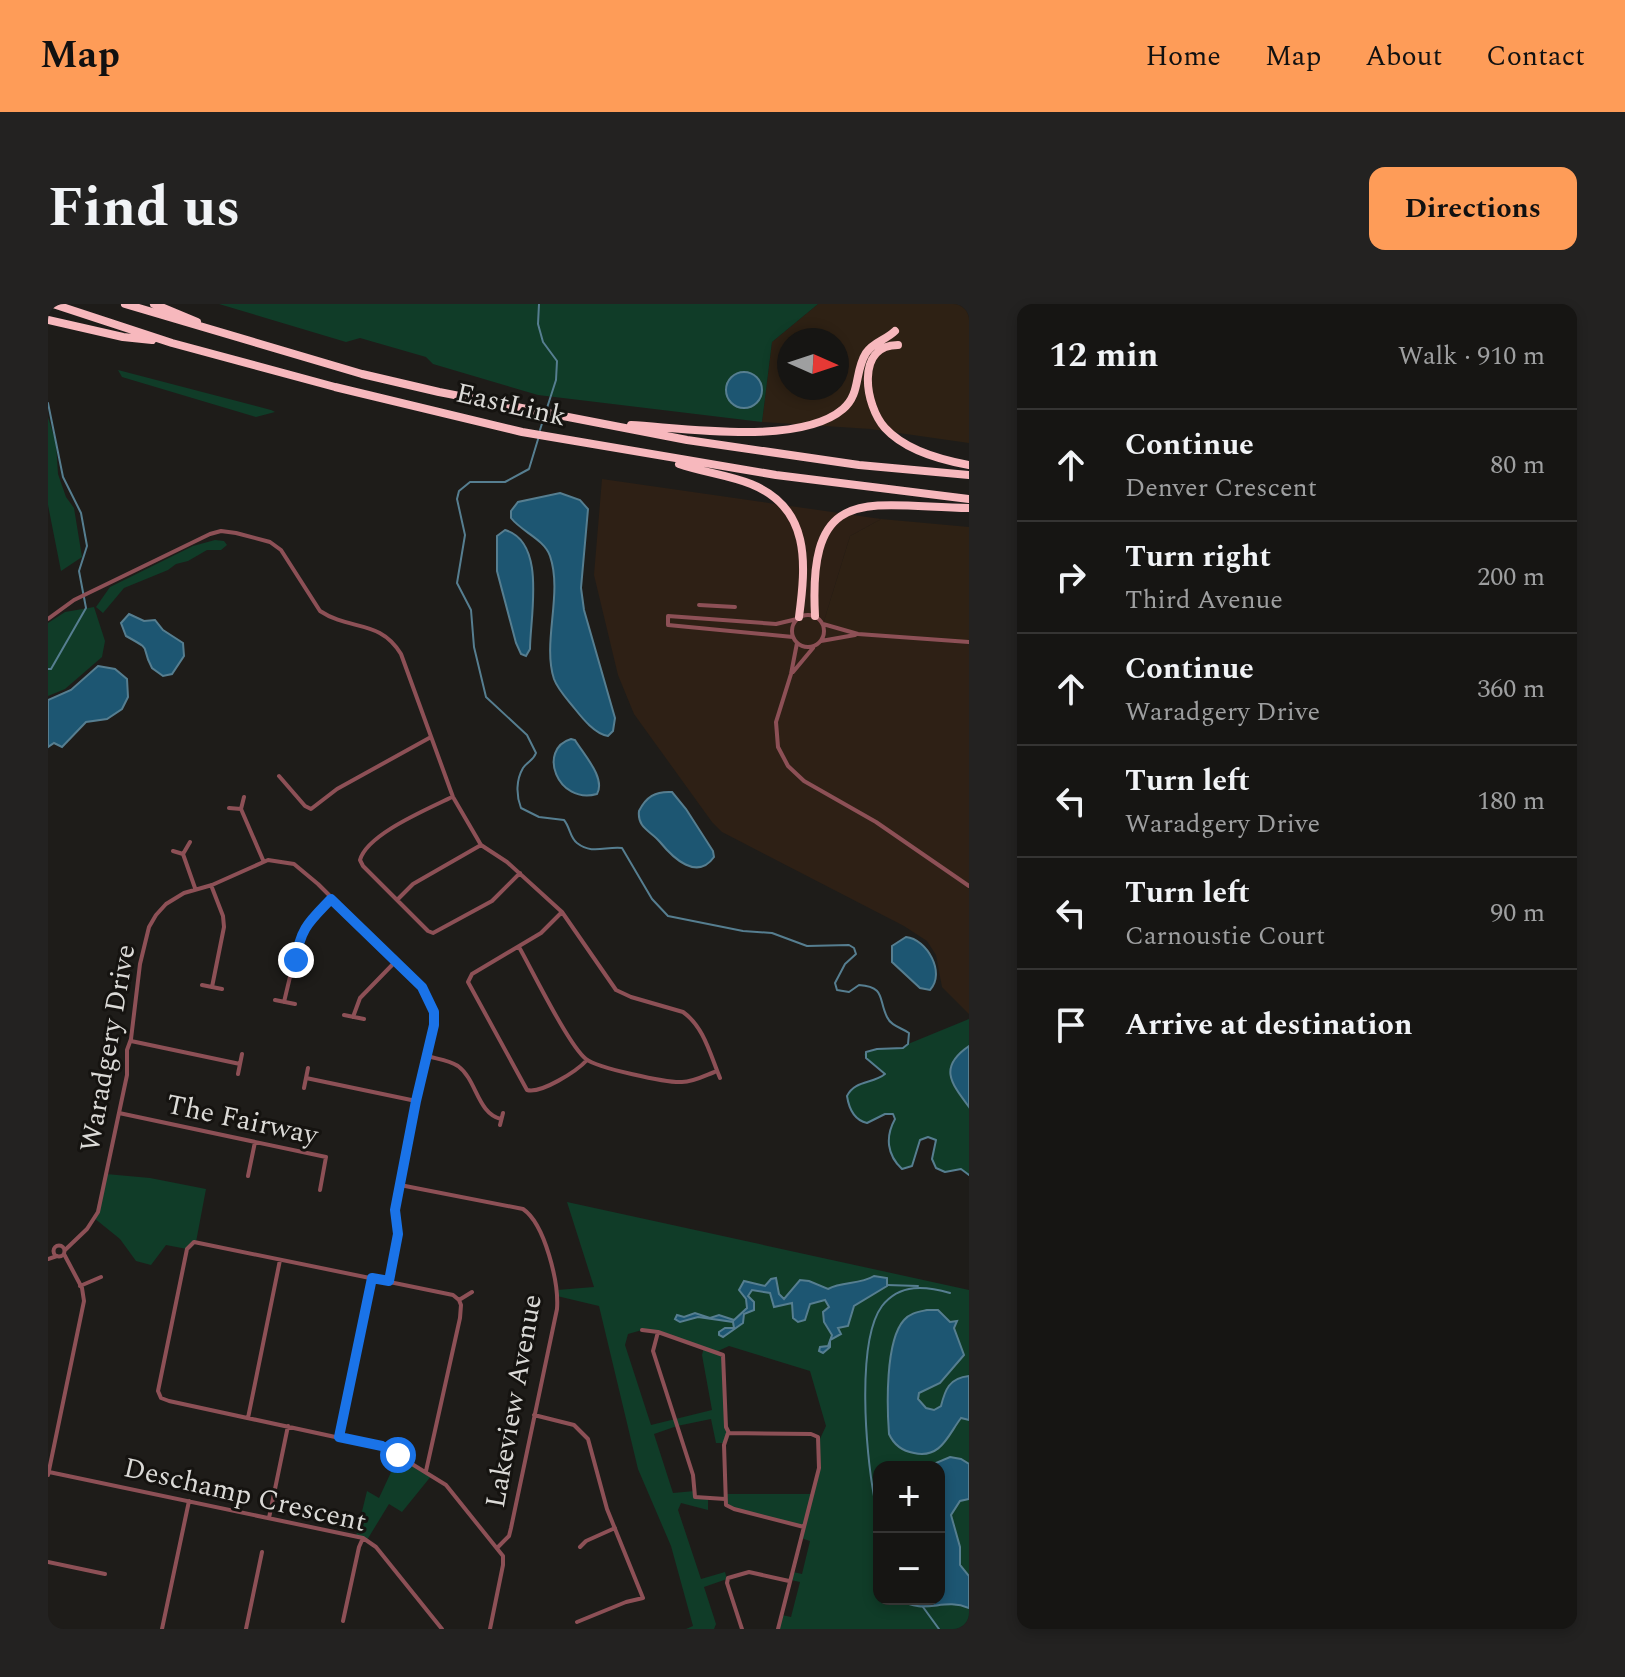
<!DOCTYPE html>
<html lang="en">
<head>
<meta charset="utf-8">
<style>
	body { margin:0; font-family:Spectral,serif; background:#232221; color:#f1f3f6 }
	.controls { position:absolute; right:24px; bottom:24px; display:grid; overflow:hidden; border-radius:16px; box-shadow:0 4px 12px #0003 }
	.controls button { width:72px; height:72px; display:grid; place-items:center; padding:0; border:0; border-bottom:2px solid #353433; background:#161513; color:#f1f3f6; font:40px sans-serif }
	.compass { position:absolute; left:729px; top:24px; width:72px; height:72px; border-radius:50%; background:#161513; box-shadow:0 4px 12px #0003; rotate:93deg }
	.stop { position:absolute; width:24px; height:24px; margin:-18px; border:6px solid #1a73e8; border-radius:50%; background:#fff }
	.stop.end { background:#1a73e8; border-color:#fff; box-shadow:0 2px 8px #0008 }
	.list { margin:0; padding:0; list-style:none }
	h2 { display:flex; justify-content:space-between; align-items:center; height:104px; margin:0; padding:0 32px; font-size:34px }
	h2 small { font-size:26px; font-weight:400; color:#9e9fa0 }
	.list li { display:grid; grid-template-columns:52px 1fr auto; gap:24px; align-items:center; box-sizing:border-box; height:112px; padding:0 32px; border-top:2px solid #353433 }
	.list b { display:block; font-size:30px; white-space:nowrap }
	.list p { margin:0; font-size:26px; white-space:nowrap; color:#9e9fa0 }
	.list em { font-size:26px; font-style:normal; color:#9e9fa0 }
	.icon { flex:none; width:44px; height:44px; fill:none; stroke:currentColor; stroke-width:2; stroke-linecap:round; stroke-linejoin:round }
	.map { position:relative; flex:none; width:921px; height:1325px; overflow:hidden; border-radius:16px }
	header { display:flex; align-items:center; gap:48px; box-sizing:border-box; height:112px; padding:0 40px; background:#fe9c58; color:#111 }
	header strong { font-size:38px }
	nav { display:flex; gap:44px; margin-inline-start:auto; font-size:28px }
	.intro { display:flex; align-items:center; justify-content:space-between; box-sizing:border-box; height:192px; padding:0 48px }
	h1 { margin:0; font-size:56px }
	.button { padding:20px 36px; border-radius:16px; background:#fe9c58; color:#111; font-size:28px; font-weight:700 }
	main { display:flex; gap:48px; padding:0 48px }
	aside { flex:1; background:#161513; border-radius:16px; box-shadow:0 4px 12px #0003 }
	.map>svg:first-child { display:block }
	.commercial { fill:#2e2114; fill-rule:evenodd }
	.industrial { fill:#2e2015 }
	.green { fill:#103c28; fill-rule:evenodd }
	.water { fill:#1d5672; stroke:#567e90; stroke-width:2 }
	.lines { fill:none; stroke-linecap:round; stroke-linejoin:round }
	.stream { stroke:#567e90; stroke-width:2 }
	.street { stroke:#8d5056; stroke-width:4 }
	.highway { stroke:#f7b8bd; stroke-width:8 }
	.route { stroke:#1a73e8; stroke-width:10 }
	.labels { text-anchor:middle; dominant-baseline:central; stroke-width:6; stroke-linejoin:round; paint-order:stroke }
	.street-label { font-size:28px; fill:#dbdad7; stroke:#151310 }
</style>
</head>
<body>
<header>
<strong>Map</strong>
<nav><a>Home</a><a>Map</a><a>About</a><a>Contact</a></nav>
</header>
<div class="intro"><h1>Find us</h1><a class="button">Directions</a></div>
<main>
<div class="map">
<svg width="921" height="1325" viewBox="0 0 921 1325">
	<rect width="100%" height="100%" fill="#1e1c19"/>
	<path class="commercial" d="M770,0H921V139L823,125L714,118L724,38ZM741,36H789V84H741Z
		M833,215L921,223V338L810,330L775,320L802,232Z"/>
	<path class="industrial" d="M554,175L833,215L802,232L775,320L810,330L921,338V710L894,683L888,651L879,637L856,622L674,528L664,518L586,410L570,371L546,271Z"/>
	<path class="green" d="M171,0H770L724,38L714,118L490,91L385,60L378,53L312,34L298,38Z
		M70,66L223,106L227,108L208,113L74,73Z
		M0,113L8,139L10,170L18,193L26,204L34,253L13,267L0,201Z
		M167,236L176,237L179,241L173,246H159L140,257L128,260L120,266L76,284L55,309L48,303L62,283L145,242Z
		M46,303L57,337L54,353L17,385L0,392V319L17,308Z
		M921,715V871L913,865L897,868L888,864L884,855L888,836L880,833L872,836L864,862L854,865C839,851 837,833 847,815L845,810H837L819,819C805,816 799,803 800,789C810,777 827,780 837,770C832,761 820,761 816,750L829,745L855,744L860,740Z
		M58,870L102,874L158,885L148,938L139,945L118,941L103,961L88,957L72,935L46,914Z
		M519,898L921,986V1325H730L734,1311L743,1313L752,1278L743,1276L745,1268L754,1270L762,1237L753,1234L756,1223L680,1202L677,1190H764L771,1162V1137L778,1122L762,1067L681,1042L670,1047L675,1051L679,1127L676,1139H668L663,1115L629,1122L606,1130L625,1189L647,1187V1193L660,1195V1206L633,1199L630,1206L653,1275L677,1268L679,1275L656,1283L668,1320L666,1325H638L645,1322L623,1242L590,1165L551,1002L509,992V986L546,983ZM594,1026L610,1028L656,1043L654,1051L664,1106L603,1121L577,1041L580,1030ZM831,1163H891V1295H831Z
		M351,1151L384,1171L354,1208L341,1200L319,1236L308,1232L319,1187L331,1194Z"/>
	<path class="water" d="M678 86a18 18 0 1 1 36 0a18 18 0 1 1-36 0Z
		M512,189L532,196L540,205L533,284L536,306L567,414L565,427L560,432C547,430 535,415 527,405C520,396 510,386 506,375C494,338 515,290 502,252C496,235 474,228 463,214V207L470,198Z
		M457,226C499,238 482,313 482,345L478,352L473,350L468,339L449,267V232Z
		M81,310L96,317L107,316L115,326L135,339L136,352L124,370L115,372L104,364C91,340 107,348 78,332L73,319Z
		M50,362L67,365L79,375L80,393L74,405L59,415L38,418L14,443L6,439L0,443V396L23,386Z
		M523,435L527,436C536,451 558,474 549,490C509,501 489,445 523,435Z
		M624,488L638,505L665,547L666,553C649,577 625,554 612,538C603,527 589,524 591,507C598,493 607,487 624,488Z
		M858,633C879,635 898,669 882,686L872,684L844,658V642Z
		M921,742V803C903,779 890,763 921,742Z
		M826,972L839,974V982L806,1002L800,1022L790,1024L793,1030L782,1036V1043L775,1049L771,1047L772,1043L780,1042L784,1031L776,1018L775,1008L781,1003L777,996L762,1000L757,1016L750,1018L745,1014L744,999L726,1003L722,989L704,986L700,992L706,998V1006L696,1010L695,1019L675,1033L671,1031V1028L677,1024H686L685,1018L650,1013L632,1018L627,1015L629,1011L636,1013L647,1009L662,1014L671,1011L686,1016L699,1004L698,995L691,986L696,977L717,982L723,975L728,974L731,990L736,995L752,976L761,977L780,985C795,977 811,981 826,972Z
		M879,1006H890L902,1018L909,1017L906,1024L916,1051L892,1079L871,1089L870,1095L878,1104L886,1106L893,1102C897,1086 901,1074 921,1072V1116L913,1114C900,1131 893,1155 866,1149C854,1147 846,1141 841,1130C839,1103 837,1037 856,1016C862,1009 870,1008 879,1006Z
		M902,1153L913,1155L921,1160V1195L912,1197L903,1211L912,1243V1261L921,1272V1304C894,1293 878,1312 850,1295H891V1163H866L881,1162Z"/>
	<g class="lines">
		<path class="stream" d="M491,0L490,20L495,38L509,57L508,76L498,107
			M0,99L15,173L33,209L39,242L31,267L38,304L3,365H0
			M492,126L496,113
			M491,132L481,165L457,178H422L411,187L409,195L417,231L409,279L423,306L426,343L438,393L479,431L488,449C485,457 480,457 475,464C468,476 468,491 473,504L491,513L516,516C522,523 522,534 529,539C544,551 558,542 574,544L604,595L620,612L695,627L724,629L759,642L801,641L806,644L808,650L797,660L787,679L789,686L801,688L811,681C838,683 830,695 839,713C843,722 854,724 861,729L860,740L855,744L829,745L818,748V754L837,770C825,780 807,776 799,792C801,805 806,816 819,819L837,810H845L847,815C837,833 839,851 854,865L864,862L872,836L880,833L888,836L884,855L888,864L897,868L913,865L921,871
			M839,981L870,982
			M826,1192C818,1150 808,1037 834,1002C852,979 878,982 902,989
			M875,1303L891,1325"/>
		<path class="street" d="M651,301L687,303
			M744 327a16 16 0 1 1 32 0a16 16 0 1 1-32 0Z
			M0,315L26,296L162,230L173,227L188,229L222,238L233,246L272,307C302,327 332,315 353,350L405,493L433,541L459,558L514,608L568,686L583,693L635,708C656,723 662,750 672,774
			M775,320L810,330L921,338
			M745,333L620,321V312L728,320L749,315
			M773,337L807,331
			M749,339L743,370L728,418L730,443L740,462L756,477L828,518L921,582
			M745,368L765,344
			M231,472L257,502L263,505L289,485L383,433
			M404,493C380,505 319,530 312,556L315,562L380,627L385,629L444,597L472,569
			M181,504L193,505L196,493
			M193,505L215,556
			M125,547L135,550L142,538
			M135,550L147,584
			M163,581L175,612L176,623L164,683
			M349,596L365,580L433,541
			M514,608L493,629L424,670L420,678L479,786C493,790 529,767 539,756
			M471,643C484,666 521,742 538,755C549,764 619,779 634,778C646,778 658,771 669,767
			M154,681L174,685
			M227,696L247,700
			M236,698L252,631L259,620L283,595
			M296,711L316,715
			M305,713L312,694L346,659
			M83,737L192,760
			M379,752C389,755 401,756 410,762C429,776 429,809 453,815
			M190,770L194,750
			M258,774L368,797
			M256,784L260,764
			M71,809L278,853L272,886
			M452,821L455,809
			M200,872L207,838
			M352,881L475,905C497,920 511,979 509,1005L463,1224L461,1232L449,1244
			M5.5 947a5.5 5.5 0 1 1 11 0a5.5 5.5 0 1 1-11 0Z
			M17,946L39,925L50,908L79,771V746L83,735L92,660L101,623L108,611L118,600L136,589L164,581L220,556L246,560L270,580L377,687L385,704L386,721L347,906L350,930L341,977
			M0,955L9,952
			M32,982L53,973
			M411,996L405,991L146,938L139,945L110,1087L113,1094L121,1097L338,1144L398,1181L455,1252V1261L442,1325
			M411,996L424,988
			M594,1026L610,1028L675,1051L678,1123L681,1129L763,1130L770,1133L771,1164L730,1325
			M610,1028L605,1047L645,1171L647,1193L677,1195
			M486,1111L526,1121L540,1135L559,1205L595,1294L578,1298L529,1318
			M200,1114L232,956
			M680,1129L676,1141L678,1201L686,1205L756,1223
			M291,1133L324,975
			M378,1167L412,1014L413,1001L411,996
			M1,1168L315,1234L328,1243L394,1325
			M0,1171L36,997L34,984L16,950
			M221,1214L240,1122
			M532,1243L538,1237L567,1224
			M0,1258L57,1270
			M295,1317L311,1243L315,1234
			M114,1325L141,1197
			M198,1325L214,1248
			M694,1325L679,1279L680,1274L701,1268L741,1277"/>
		<path class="highway" d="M5,0L124,39L287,83L474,128L728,171L921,195
			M77,0L314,70L391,88L639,136L811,161L921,171
			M106,0L149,18
			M0,16L75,33L104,36
			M850,41C807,41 817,102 837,124C857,146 893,156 921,161
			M583,121C637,124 752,142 795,105C813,90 806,68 818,49C825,38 838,36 847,27
			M631,160C654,168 680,171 703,180C763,204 758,260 751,313
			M767,312C760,178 818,202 921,204"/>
	</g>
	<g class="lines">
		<path class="route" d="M248,656C252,624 262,617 283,595L374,683L386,708V721L368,797L347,906L350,930L341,977L324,974L291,1133L334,1142L350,1151"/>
	</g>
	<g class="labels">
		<g class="street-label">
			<text transform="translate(463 101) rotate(13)">EastLink</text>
			<text transform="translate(60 744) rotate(-80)">Waradgery Drive</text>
			<text transform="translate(194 816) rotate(12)">The Fairway</text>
			<text transform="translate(466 1097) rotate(-80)">Lakeview Avenue</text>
			<text transform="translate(197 1191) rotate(13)">Deschamp Crescent</text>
		</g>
	</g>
</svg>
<div class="controls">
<button>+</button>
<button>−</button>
</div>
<svg class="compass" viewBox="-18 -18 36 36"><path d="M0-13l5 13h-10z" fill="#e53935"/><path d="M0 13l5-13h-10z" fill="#9e9fa0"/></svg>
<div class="stop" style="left:350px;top:1151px"></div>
<div class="stop end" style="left:248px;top:656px"></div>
</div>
<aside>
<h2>12 min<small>Walk · 910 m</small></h2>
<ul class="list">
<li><svg class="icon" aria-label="ahead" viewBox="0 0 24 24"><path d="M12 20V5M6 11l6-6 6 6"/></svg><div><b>Continue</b><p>Denver Crescent</p></div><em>80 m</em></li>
<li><svg class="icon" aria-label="right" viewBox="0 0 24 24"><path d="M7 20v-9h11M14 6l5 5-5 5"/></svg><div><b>Turn right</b><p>Third Avenue</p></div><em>200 m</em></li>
<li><svg class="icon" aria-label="ahead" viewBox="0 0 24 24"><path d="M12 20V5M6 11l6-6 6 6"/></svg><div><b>Continue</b><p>Waradgery Drive</p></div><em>360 m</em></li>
<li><svg class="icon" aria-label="left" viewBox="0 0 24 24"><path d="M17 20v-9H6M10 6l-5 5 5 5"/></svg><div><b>Turn left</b><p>Waradgery Drive</p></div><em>180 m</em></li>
<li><svg class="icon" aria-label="left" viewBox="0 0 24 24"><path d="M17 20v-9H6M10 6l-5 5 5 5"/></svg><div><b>Turn left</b><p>Carnoustie Court</p></div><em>90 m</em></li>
<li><svg class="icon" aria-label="arrive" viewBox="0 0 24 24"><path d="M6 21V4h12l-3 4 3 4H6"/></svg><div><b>Arrive at destination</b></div></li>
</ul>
</aside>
</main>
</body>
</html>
